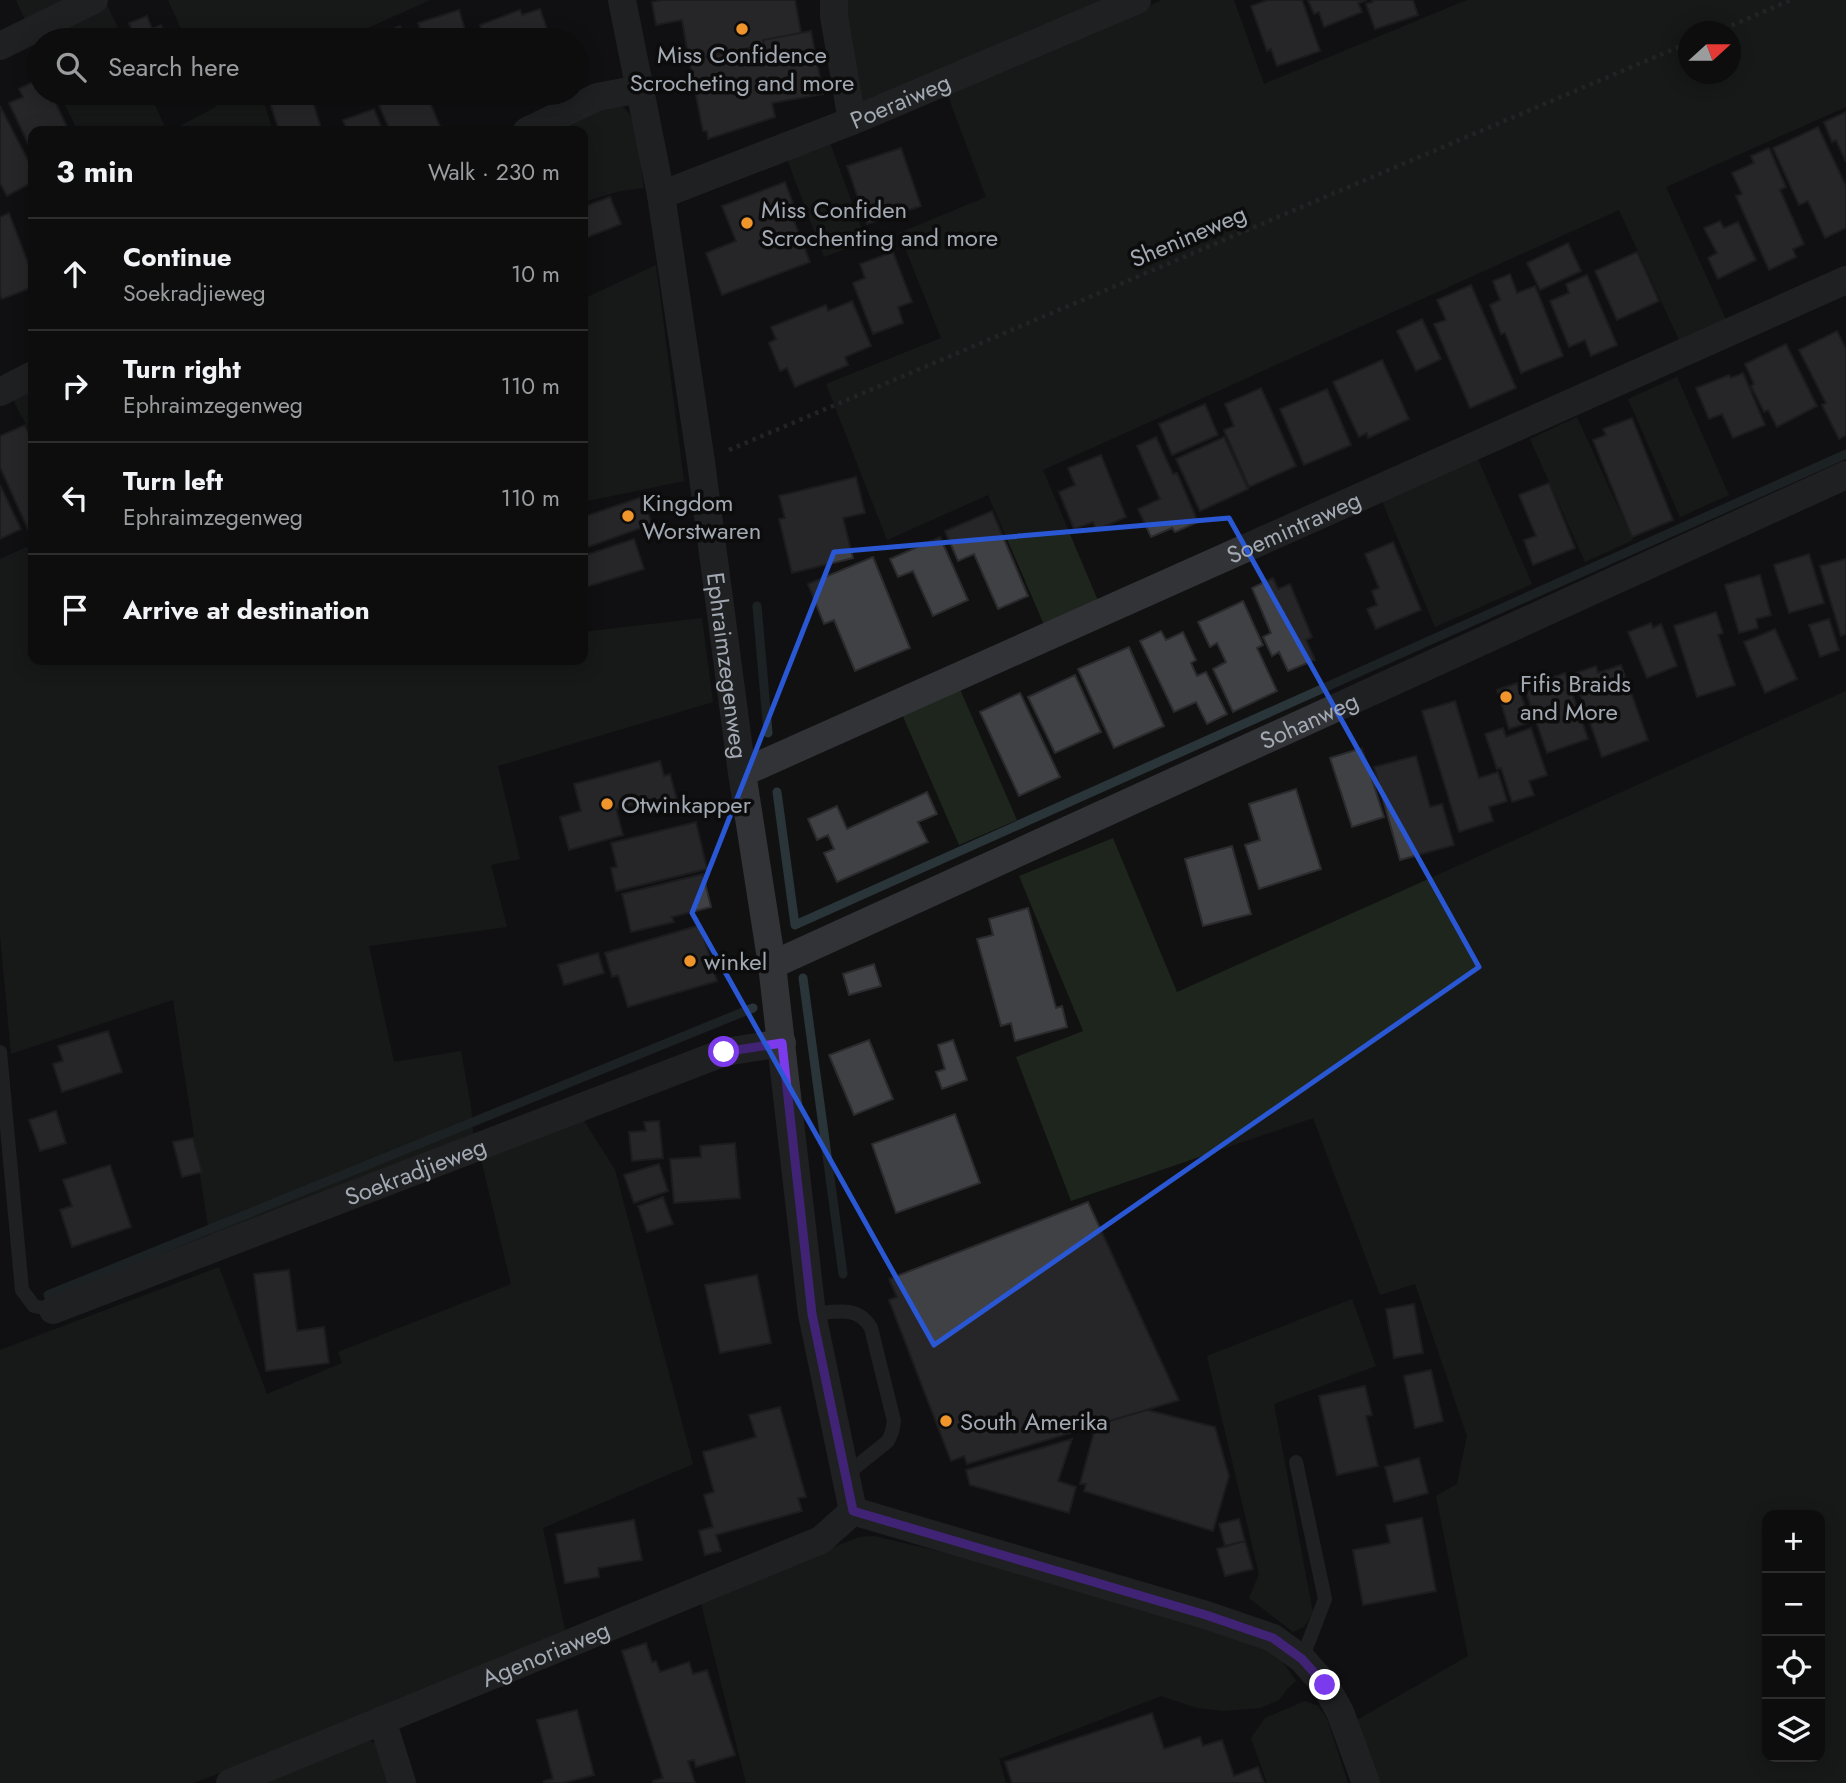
<!DOCTYPE html>
<html lang="en">
<head>
<meta charset="utf-8">
<style>
	body { margin:0; font-family:Jost,sans-serif; background:#1b1b1c; color:#f1f3f6 }
	.controls { position:absolute; right:21px; bottom:21px; display:grid; overflow:hidden; border-radius:14px; box-shadow:0 4px 18px #0003 }
	.controls button { width:63px; height:63px; display:grid; place-items:center; padding:0; border:0; border-bottom:2px solid #2d2d2e; background:#0d0d0e; color:#f1f3f6; font:35px sans-serif }
	.compass { position:absolute; left:1678px; top:21px; width:63px; height:63px; border-radius:50%; background:#0d0d0e; box-shadow:0 4px 18px #0003; rotate:69deg }
	.stop { position:absolute; width:21px; height:21px; margin:-16px; border:5px solid #7c3aed; border-radius:50%; background:#fff }
	.stop.end { background:#7c3aed; border-color:#fff; box-shadow:0 2px 7px #0008 }
	.list { margin:0; padding:0; list-style:none }
	h2 { display:flex; justify-content:space-between; align-items:center; height:91px; margin:0; padding:0 28px; font-size:30px }
	h2 small { font-size:23px; font-weight:400; color:#9a9c9e }
	.list li { display:grid; grid-template-columns:46px 1fr auto; gap:21px; align-items:center; box-sizing:border-box; height:112px; padding:0 28px; border-top:2px solid #2d2d2e }
	.list b { display:block; font-size:26px; white-space:nowrap }
	.list p { margin:0; font-size:23px; white-space:nowrap; color:#9a9c9e }
	.list em { font-size:23px; font-style:normal; color:#9a9c9e }
	.icon { flex:none; width:38px; height:38px; fill:none; stroke:currentColor; stroke-width:2; stroke-linecap:round; stroke-linejoin:round }
	.map { position:relative; flex:none; width:1846px; height:1783px; overflow:hidden }
	.search { position:absolute; background:#0d0d0e; box-shadow:0 4px 18px #0003; left:28px; top:28px; width:560px; height:77px; display:flex; align-items:center; gap:18px; box-sizing:border-box; padding:0 24px; border-radius:38px; color:#9a9c9e; font-size:26px }
	.panel { position:absolute; background:#0d0d0e; box-shadow:0 4px 18px #0003; left:28px; top:126px; width:560px; height:539px; border-radius:14px }
	.map>svg:first-child { display:block }
	.green { fill:#1d251d; fill-rule:evenodd }
	.lines { fill:none; stroke-linecap:round; stroke-linejoin:round }
	.stream { stroke:#2a353a; stroke-width:9 }
	.building { fill:#404145; stroke:#2b2b2e; stroke-width:2 }
	.path { stroke:#383a3e; stroke-width:4.5; stroke-dasharray:3.5 5; stroke-linecap:butt }
	.service { stroke:#323337; stroke-width:14 }
	.minor { stroke:#323337; stroke-width:28 }
	.route { stroke:#7c3aed; stroke-width:9 }
	.marked { fill:none; stroke:#2a57d4; stroke-width:5; stroke-linejoin:round }
	.poi-dot { fill:#ef952c; stroke:#0c0c0d; stroke-width:2.5 }
	.labels { text-anchor:middle; dominant-baseline:central; stroke-width:7; stroke-linejoin:round; paint-order:stroke }
	.poi-label { font-size:24px; fill:#a2a9b3; stroke:#0c0c0d; text-anchor:start }
	.street-label { font-size:24px; fill:#a2a9b3; stroke:#0c0c0d }
</style>
</head>
<body>
<div class="map">
<svg width="1846" height="1783" viewBox="0 0 1846 1783">
	<rect width="100%" height="100%" fill="#111112"/>
	<path class="green" d="M16,0H74L27,24Z
		M168,0H430L341,40H186Z
		M843,0H1108L866,103L860,100Z
		M1162,0H1234L1264,84L1467,0H1846V107L1666,187L1727,322L1681,344L1619,210L1043,470L1099,603L1045,627L988,495L887,540L826,384L941,338L899,233L986,197L946,91ZM1688,32H1730V74H1688Z
		M107,5L124,40H40V54L34,40Z
		M59,93H149L167,131H78Z
		M210,93H261L273,131H170L216,107Z
		M603,106C608,106 615,104 620,106C639,111 641,170 644,188L620,191L583,202V131H552Z
		M830,143L866,241L824,257L787,159Z
		M656,265L684,481L583,502V299Z
		M1677,377L1729,495L1680,517L1628,399Z
		M33,389V437L13,400Z
		M1577,417L1633,540L1585,562L1530,439Z
		M1477,457L1532,584L1435,627L1382,501Z
		M33,544V660H583V632L702,618L713,702L498,766L520,859L491,865L507,927L369,946L394,1062L461,1051L471,1107L474,1142L211,1246L173,1000L11,1054L0,935V559Z
		M959,687L1017,820L959,845L901,712Z
		M1846,691V1783H1375L1357,1720L1468,1656L1436,1496L1457,1484L1467,1436L1415,1284L1380,1295L1313,1118L1071,1201L1016,1057L1083,1031L1019,876L1113,838L1177,992ZM1767,1515H1820V1757H1767Z
		M583,1119L615,1170L693,1464L543,1528L565,1630L379,1710L194,1783H0V1350L219,1267L267,1394L342,1363L338,1352L511,1284L481,1159Z
		M1352,1299L1376,1366L1274,1404L1313,1613L1304,1627L1293,1632L1249,1598L1259,1574L1207,1356Z
		M874,1536L955,1555L1256,1643L1280,1658L1296,1681L1287,1689L1279,1700L1260,1708L1223,1711L1197,1708L1161,1696L999,1759L1006,1783H746L700,1599L844,1543L860,1537Z
		M1305,1701L1318,1706L1327,1719L1348,1783H1267L1251,1738L1265,1718Z
		M368,1740L375,1743L389,1783H259Z"/>
	<g class="lines">
		<path class="stream" d="M757,606L768,733
			M777,792L795,925L1846,454
			M803,978L843,1274
			M48,1295L753,1008"/>
	</g>
	<path class="building" d="M663,0H795L801,33L763,40L764,45L689,60L682,20L656,25L652,2Z
		M1268,0H1302L1320,51L1277,66L1271,49L1267,51L1251,6Z
		M1308,0H1367L1358,3L1362,12L1324,27L1319,12L1314,14Z
		M1372,0H1413L1418,15L1375,29L1366,4L1373,2Z
		M540,9L551,40H485L480,25L520,10L522,15Z
		M459,10L468,40H424L418,23Z
		M147,16L152,29L161,25L167,40H136L129,23Z
		M400,26L406,40H365Z
		M811,31L823,94L772,103L775,117L708,139L707,131H703L689,60L764,45L763,40Z
		M40,78V93H51L69,131H33V154L9,103L23,97L19,89Z
		M267,93H310L322,131H279Z
		M381,93H426L442,131H390L379,105L385,103Z
		M0,106L33,170V182L7,196L0,183Z
		M374,109L383,131H347L343,120Z
		M1846,112V162L1836,140L1832,142L1824,122Z
		M1818,127L1846,186V228L1825,238L1808,201L1799,205L1773,148Z
		M901,148L921,206L867,224L847,166Z
		M1769,148L1786,187L1780,190L1804,244L1793,249L1796,257L1769,270L1736,196L1742,194L1732,173L1754,163L1751,156Z
		M785,182L797,214L792,216L810,262L722,295L706,253L736,241L722,206Z
		M610,197L621,224L583,239V207Z
		M9,213L33,276V287L2,299L0,294V217Z
		M1720,221L1724,228L1738,222L1756,260L1718,279L1708,258L1717,253L1704,228Z
		M1568,243L1581,271L1540,290L1527,263Z
		M893,252L912,302L898,307L903,323L873,334L853,283L865,278L860,264Z
		M1637,252L1659,301L1617,320L1595,271Z
		M1510,274L1517,293L1535,286L1563,356L1521,373L1505,333L1501,334L1490,305L1500,300L1493,281Z
		M1587,275L1617,345L1591,356L1585,340L1569,347L1550,301L1569,293L1566,284Z
		M1471,285L1516,388L1470,408L1434,324L1446,320L1437,300Z
		M852,301L871,346L845,357L848,365L795,387L787,368L780,371L769,343L776,339L771,327L826,305L828,311Z
		M1422,319L1441,359L1416,371L1397,331Z
		M1837,331L1846,349V435L1839,439L1822,405L1826,403L1799,350Z
		M1786,344L1817,406L1777,427L1768,410L1764,412L1751,386L1754,384L1745,364Z
		M1382,360L1409,419L1368,438L1367,433L1359,437L1333,382Z
		M1743,373L1765,425L1733,438L1722,414L1709,419L1696,388L1729,375L1731,378Z
		M1261,388L1296,466L1249,487L1224,430L1234,426L1225,404Z
		M1327,389L1351,445L1304,465L1280,409Z
		M1205,404L1218,435L1172,455L1159,424Z
		M1632,418L1673,520L1632,537L1593,440L1606,435L1603,429Z
		M25,425L33,443V535L31,536L0,467V436Z
		M1156,437L1173,474L1177,473L1198,522L1175,532L1172,528L1151,537L1138,509L1160,499L1137,446Z
		M1224,437L1248,489L1200,511L1176,459Z
		M1101,455L1126,517L1096,530L1093,522L1074,529L1059,492L1075,485L1068,468Z
		M856,477L865,513L843,518L853,558L792,573L779,519L785,518L779,496Z
		M1549,483L1575,548L1533,565L1524,540L1536,536L1519,495Z
		M0,485L21,529L0,539Z
		M642,497L652,524L588,547L586,540L583,541V517Z
		M992,511L1028,596L998,609L974,554L958,561L945,531Z
		M940,537L968,600L933,616L913,571L898,577L890,559Z
		M634,539L644,569L583,588V556Z
		M1393,542L1421,610L1376,629L1367,609L1377,605L1372,591L1379,588L1365,554Z
		M1809,554L1824,603L1789,613L1774,565Z
		M873,557L910,648L855,671L834,620L824,624L808,584Z
		M1846,559V634L1841,636L1820,566Z
		M1760,575L1771,615L1756,619L1758,628L1739,633L1725,585Z
		M1273,578L1278,589L1290,584L1312,637L1306,640L1315,660L1288,671L1279,652L1272,656L1263,637L1271,633L1252,588Z
		M1243,601L1263,645L1257,648L1277,691L1233,712L1213,669L1226,662L1217,643L1210,647L1198,622Z
		M1716,612L1723,633L1718,635L1735,685L1697,697L1674,626Z
		M1829,619L1839,650L1820,657L1809,625Z
		M1651,623L1653,628L1661,624L1677,666L1647,678L1628,632Z
		M1775,629L1797,679L1765,693L1744,642Z
		M1161,631L1166,640L1183,632L1196,660L1191,663L1197,676L1206,672L1227,714L1207,724L1196,702L1174,712L1140,641Z
		M1129,647L1164,726L1114,748L1078,669Z
		M1621,665L1648,740L1602,757L1573,674L1596,666L1598,673Z
		M1565,673L1588,739L1547,753L1526,692L1541,686L1539,682Z
		M1075,675L1101,732L1055,753L1028,697Z
		M1517,683L1530,722L1509,729L1497,690Z
		M1020,693L1060,777L1019,796L980,712Z
		M1455,701L1479,778L1498,772L1507,801L1489,807L1493,821L1459,832L1422,711Z
		M1503,728L1506,737L1531,728L1547,775L1529,781L1534,795L1512,802L1501,768L1497,769L1485,734Z
		M1362,748L1384,817L1352,827L1330,758Z
		M1416,756L1430,807L1442,804L1454,845L1400,860L1374,767Z
		M660,761L664,776L670,774L679,808L654,815L650,800L616,809L623,835L569,850L560,817L581,811L574,784Z
		M1296,789L1321,869L1259,889L1245,845L1260,840L1249,804Z
		M927,792L937,814L918,822L928,842L837,882L824,853L834,849L828,835L817,840L808,819L837,806L847,829Z
		M696,822L707,869L616,891L611,868L617,867L611,843Z
		M1232,846L1251,914L1203,926L1185,859Z
		M703,874L711,907L672,917L674,922L631,932L622,894Z
		M1028,908L1056,1008L1062,1006L1067,1027L1015,1041L1011,1023L1001,1026L977,939L993,935L989,919Z
		M700,925L717,981L628,1007L618,975L612,977L605,953Z
		M598,953L604,973L564,985L558,965Z
		M874,964L881,986L849,995L843,974Z
		M108,1031L122,1072L62,1092L53,1064L63,1061L58,1046Z
		M869,1040L893,1099L854,1115L829,1055Z
		M953,1040L967,1080L942,1089L936,1072L945,1069L938,1045Z
		M56,1111L66,1143L40,1151L29,1120Z
		M955,1114L980,1183L896,1213L872,1144Z
		M659,1121L663,1158L632,1161L629,1132L646,1131L644,1122Z
		M193,1138L202,1172L182,1177L173,1142Z
		M735,1143L740,1198L674,1203L670,1159L701,1157L700,1146Z
		M659,1164L668,1191L634,1203L624,1175Z
		M110,1165L131,1227L72,1247L60,1210L72,1206L63,1180Z
		M663,1197L673,1224L647,1232L638,1206Z
		M1088,1202L1179,1400L967,1464L964,1456L951,1461L889,1300L897,1297L889,1279Z
		M289,1270L297,1331L324,1327L329,1363L266,1371L254,1274Z
		M757,1275L771,1343L720,1353L705,1285Z
		M1414,1304L1423,1353L1394,1358L1386,1309Z
		M1431,1370L1443,1421L1415,1428L1404,1376Z
		M1365,1386L1372,1415L1366,1416L1378,1466L1337,1475L1319,1396Z
		M780,1407L806,1497L798,1498L802,1511L716,1535L721,1551L705,1555L699,1531L713,1527L704,1495L714,1492L703,1452L756,1437L749,1415Z
		M1147,1410L1215,1427L1229,1476L1213,1531L1084,1491L1086,1484H1080L1096,1425Z
		M1072,1439L1058,1481L1076,1487L1069,1513L970,1485L966,1470Z
		M1419,1458L1428,1493L1394,1502L1385,1467Z
		M1422,1518L1436,1591L1363,1605L1353,1550L1390,1543L1386,1525Z
		M1239,1519L1245,1541L1225,1546L1219,1524Z
		M634,1520L642,1560L598,1568L599,1577L565,1583L556,1534Z
		M1245,1541L1253,1569L1225,1576L1217,1549Z
		M646,1643L652,1662L656,1661L660,1672L689,1662L693,1674L707,1670L735,1755L696,1767L694,1760L688,1761L695,1783H653V1781L663,1778L622,1651Z
		M577,1710L594,1775L563,1783H544V1781L553,1779L537,1720Z
		M1152,1713L1164,1749L1200,1737L1203,1746L1222,1740L1234,1776L1258,1767L1264,1783H1012L1005,1762Z"/>
	<g class="lines">
		<path class="path" d="M1716,32L1791,0
			M729,450L1688,43"/>
		<path class="service" d="M0,1052L22,1290L34,1306L53,1310
			M812,1314C835,1312 858,1305 871,1328L894,1421L892,1432L888,1441L847,1474
			M1296,1462L1325,1599L1302,1659"/>
		<g class="minor">
			<path id="s1" d="M622,0L661,195L701,462L742,773L772,965L812,1314L853,1511L1206,1615L1273,1638L1302,1659L1325,1685L1340,1712L1366,1783"/>
			<path d="M834,0V16L852,121"/>
			<path d="M0,46L94,0"/>
			<path d="M527,131L597,97L640,89"/>
			<path id="s2" d="M661,195L852,121L1137,0"/>
			<path d="M0,392L33,375"/>
			<path id="s3" d="M742,773L1846,280"/>
			<path id="s4" d="M772,965L1846,475"/>
			<path id="s5" d="M53,1310L725,1052L782,1043"/>
			<path d="M382,1720L402,1783"/>
			<path id="s6" d="M230,1783L821,1540L853,1511"/>
		</g>
	</g>
	<g class="lines">
		<path class="route" d="M724,1052L782,1043L812,1314L853,1511L1206,1615L1273,1638L1302,1659L1325,1685"/>
	</g>
	<path d="M0 0H1846V1783H0ZM1229,518L1479,967L934,1345L692,913L834,552Z" fill="#111112" fill-opacity=".55" fill-rule="evenodd"/>
	<path class="marked" d="M1229,518L1479,967L934,1345L692,913L834,552Z"/>
	<g class="poi-dot">
		<circle cx="742" cy="29" r="7"/>
		<circle cx="747" cy="223" r="7"/>
		<circle cx="628" cy="516" r="7"/>
		<circle cx="1506" cy="697" r="7"/>
		<circle cx="607" cy="804" r="7"/>
		<circle cx="690" cy="961" r="7"/>
		<circle cx="946" cy="1421" r="7"/>
	</g>
	<g class="labels">
		<g class="poi-label">
			<text x="742" y="54" text-anchor="middle">Miss Confidence<tspan x="742" dy="28">Scrocheting and more</tspan></text>
			<text x="761" y="209">Miss Confiden<tspan x="761" dy="28">Scrochenting and more</tspan></text>
			<text x="642" y="502">Kingdom<tspan x="642" dy="28">Worstwaren</tspan></text>
			<text x="1520" y="683">Fifis Braids<tspan x="1520" dy="28">and More</tspan></text>
			<text x="621" y="804">Otwinkapper</text>
			<text x="704" y="961">winkel</text>
			<text x="960" y="1421">South Amerika</text>
		</g>
		<g class="street-label">
			<text stroke="none"><textPath href="#s2" startOffset="257">Poeraiweg</textPath></text>
			<text transform="translate(1188 236) rotate(-23)">Shenineweg</text>
			<text stroke="none"><textPath href="#s3" startOffset="604">Soemintraweg</textPath></text>
			<text stroke="none"><textPath href="#s1" startOffset="674">Ephraimzegenweg</textPath></text>
			<text stroke="none"><textPath href="#s4" startOffset="590">Sohanweg</textPath></text>
			<text stroke="none"><textPath href="#s5" startOffset="388">Soekradjieweg</textPath></text>
			<text stroke="none"><textPath href="#s6" startOffset="341">Agenoriaweg</textPath></text>
		</g>
	</g>
</svg>
<div class="controls">
<button>+</button>
<button>−</button>
<button><svg class="icon" aria-label="locate" viewBox="0 0 24 24"><circle cx="12" cy="12" r="6"/><path d="M12 2v4M12 18v4M2 12h4M18 12h4"/></svg></button>
<button><svg class="icon" aria-label="layers" viewBox="0 0 24 24"><path d="M12 4l9 5-9 5-9-5zM3 14l9 5 9-5"/></svg></button>
</div>
<svg class="compass" viewBox="-18 -18 36 36"><path d="M0-13l5 13h-10z" fill="#e53935"/><path d="M0 13l5-13h-10z" fill="#9a9c9e"/></svg>
<div class="stop" style="left:724px;top:1052px"></div>
<div class="stop end" style="left:1325px;top:1685px"></div>
<div class="search"><svg class="icon" aria-label="search" viewBox="0 0 24 24"><circle cx="10" cy="10" r="6"/><path d="M15 15l6 6"/></svg>Search here</div>
<section class="panel">
<h2>3 min<small>Walk · 230 m</small></h2>
<ul class="list">
<li><svg class="icon" aria-label="ahead" viewBox="0 0 24 24"><path d="M12 20V5M6 11l6-6 6 6"/></svg><div><b>Continue</b><p>Soekradjieweg</p></div><em>10 m</em></li>
<li><svg class="icon" aria-label="right" viewBox="0 0 24 24"><path d="M7 20v-9h11M14 6l5 5-5 5"/></svg><div><b>Turn right</b><p>Ephraimzegenweg</p></div><em>110 m</em></li>
<li><svg class="icon" aria-label="left" viewBox="0 0 24 24"><path d="M17 20v-9H6M10 6l-5 5 5 5"/></svg><div><b>Turn left</b><p>Ephraimzegenweg</p></div><em>110 m</em></li>
<li><svg class="icon" aria-label="arrive" viewBox="0 0 24 24"><path d="M6 21V4h12l-3 4 3 4H6"/></svg><div><b>Arrive at destination</b></div></li>
</ul>
</section>
</div>
</body>
</html>
